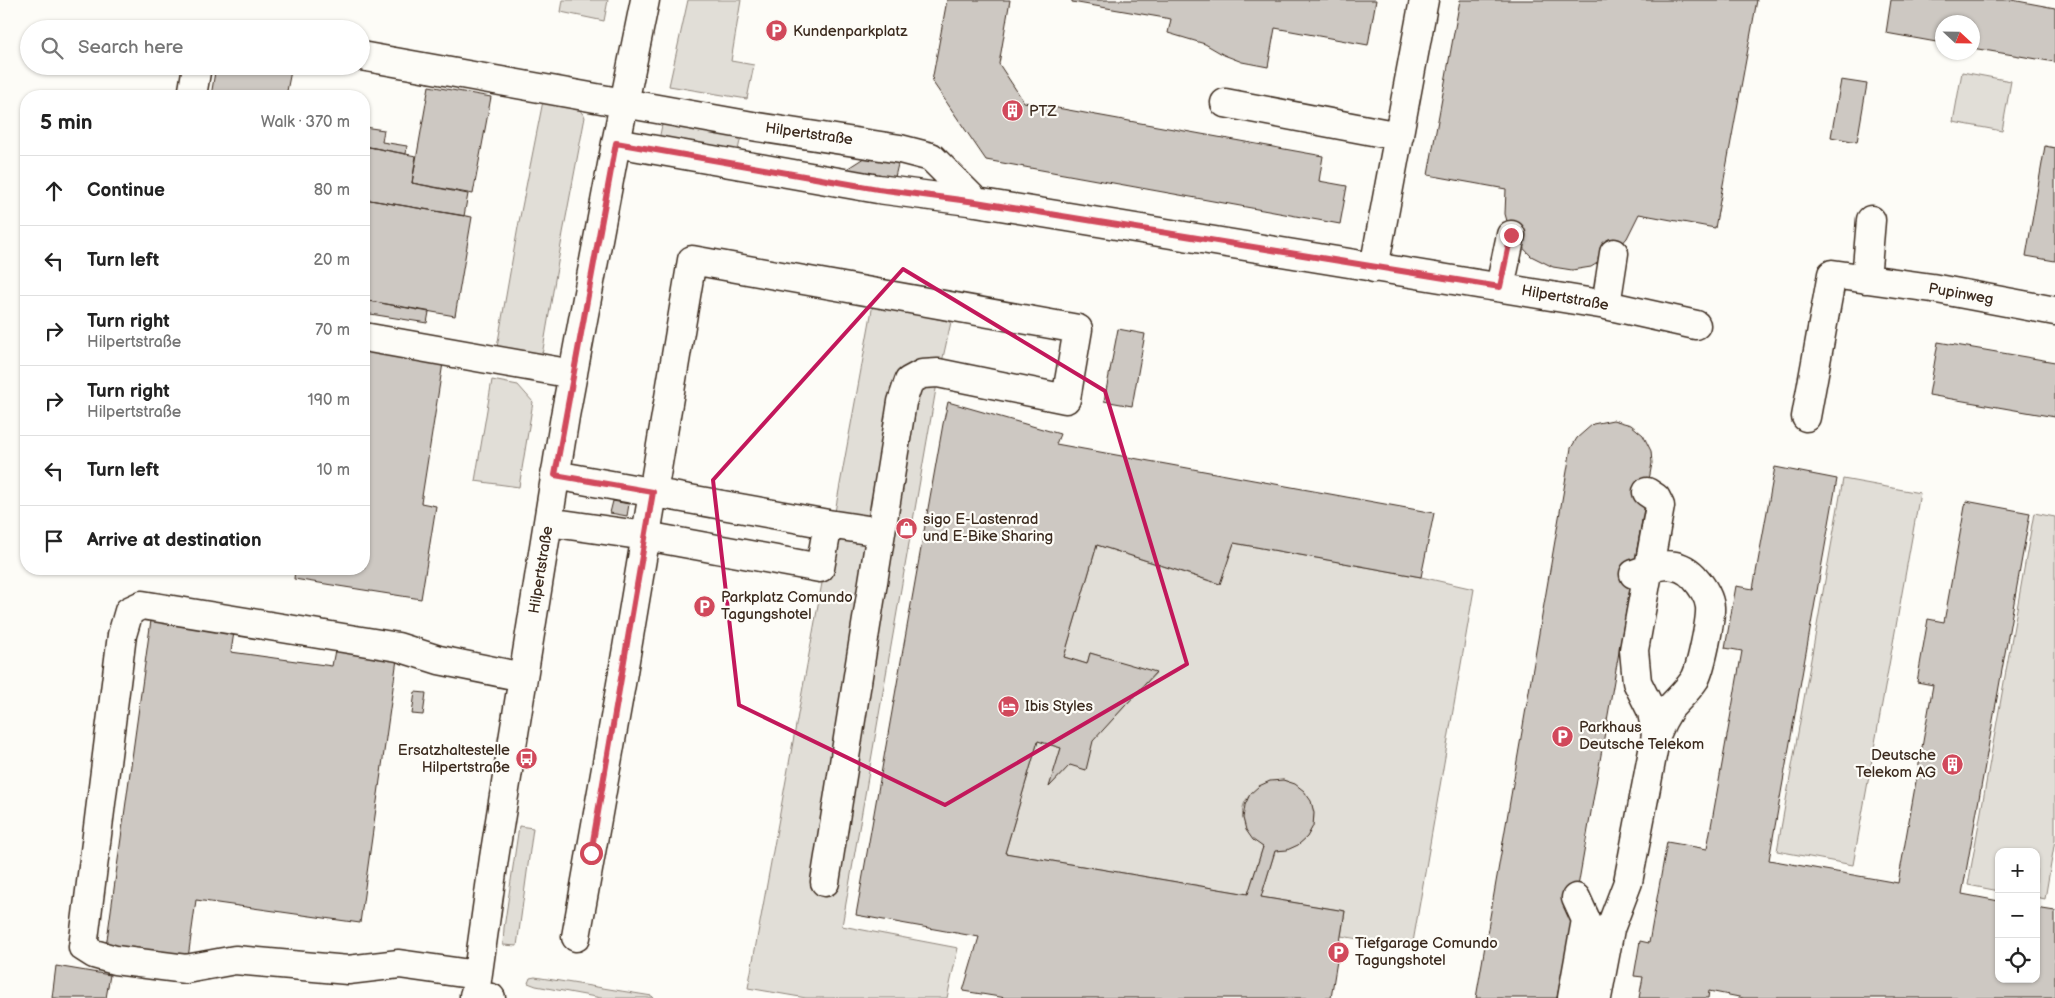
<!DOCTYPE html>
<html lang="en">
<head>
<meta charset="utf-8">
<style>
	body { margin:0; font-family:"Balsamiq Sans",sans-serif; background:#f2f2f2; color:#222 }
	.controls { position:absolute; right:15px; bottom:15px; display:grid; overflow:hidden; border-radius:10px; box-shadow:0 1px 4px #0004 }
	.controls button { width:45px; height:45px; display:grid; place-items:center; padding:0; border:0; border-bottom:1px solid #e0e0e0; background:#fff; color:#222; font:25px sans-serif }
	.compass { position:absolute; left:1935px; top:15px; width:45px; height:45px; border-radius:50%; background:#fff; box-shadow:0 1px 4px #0004; rotate:112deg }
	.stop { position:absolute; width:15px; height:15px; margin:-11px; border:4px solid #d1495b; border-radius:50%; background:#fff }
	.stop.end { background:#d1495b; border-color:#fff; box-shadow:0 1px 5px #0008 }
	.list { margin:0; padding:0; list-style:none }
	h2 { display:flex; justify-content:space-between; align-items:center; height:65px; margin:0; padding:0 20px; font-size:21px }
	h2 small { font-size:16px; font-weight:400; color:#767676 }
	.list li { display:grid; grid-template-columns:32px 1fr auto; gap:15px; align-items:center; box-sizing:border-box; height:70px; padding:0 20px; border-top:1px solid #e0e0e0 }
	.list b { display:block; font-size:19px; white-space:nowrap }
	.list p { margin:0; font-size:16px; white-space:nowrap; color:#767676 }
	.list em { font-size:16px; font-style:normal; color:#767676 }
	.icon { flex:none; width:28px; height:28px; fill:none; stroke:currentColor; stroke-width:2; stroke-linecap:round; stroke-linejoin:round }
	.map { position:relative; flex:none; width:2055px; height:998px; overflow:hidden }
	.search { position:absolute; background:#fff; box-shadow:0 1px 4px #0004; left:20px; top:20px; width:350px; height:55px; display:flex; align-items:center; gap:12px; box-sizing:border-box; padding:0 18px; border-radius:28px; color:#767676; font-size:19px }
	.panel { position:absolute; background:#fff; box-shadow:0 1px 4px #0004; left:20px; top:90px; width:350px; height:485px; border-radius:20px }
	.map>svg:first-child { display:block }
	.green { fill:#e1ded7; stroke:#8e847a }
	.building { fill:#cdc8c2; stroke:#3b2a1e }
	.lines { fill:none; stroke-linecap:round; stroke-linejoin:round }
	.minor-casing { stroke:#3b2a1e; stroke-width:31 }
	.major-casing { stroke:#3b2a1e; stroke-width:31 }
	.minor { stroke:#fdfcf7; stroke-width:28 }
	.major { stroke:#fdfcf7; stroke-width:28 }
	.route { stroke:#d1495b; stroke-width:6 }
	.marked { fill:none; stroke:#c2185b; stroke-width:4; stroke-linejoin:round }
	.labels { text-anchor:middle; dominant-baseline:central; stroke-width:4.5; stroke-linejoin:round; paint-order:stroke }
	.poi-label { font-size:15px; fill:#3b2a1e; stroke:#fdfcf7; text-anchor:start }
	.street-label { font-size:15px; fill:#3b2a1e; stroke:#fdfcf7 }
</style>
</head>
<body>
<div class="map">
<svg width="2055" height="998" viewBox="0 0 2055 998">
	<rect width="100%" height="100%" fill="#fdfcf7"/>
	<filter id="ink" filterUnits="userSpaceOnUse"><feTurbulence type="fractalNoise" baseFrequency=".02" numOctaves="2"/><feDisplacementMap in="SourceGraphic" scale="10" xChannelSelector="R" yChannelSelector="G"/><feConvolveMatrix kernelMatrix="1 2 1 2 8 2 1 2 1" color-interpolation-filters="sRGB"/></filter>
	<g filter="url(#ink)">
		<path class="green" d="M563,0H608L604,21L561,12Z
			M688,0H741L731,61L754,65L747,99L669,86Z
			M1962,72L2011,81L2002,131L1953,122Z
			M543,101L579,109L585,117L563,233L541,361L496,353L518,227Z
			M663,120L741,136L737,155L659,140Z
			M873,304L951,322L936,389L842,926L958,948L947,998H806L748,988Z
			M492,380L518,385L533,402L519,487L475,481Z
			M1843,479L1920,493L1853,865L1777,851Z
			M2034,513L2055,517V840L2045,899L2036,897V852H1999V891L1968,885Z
			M1234,543L1421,577L1474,589L1412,948L1341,936L1345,911L1261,897L1275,851C1322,849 1328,794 1283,780C1275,784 1255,790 1250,795C1233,812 1248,836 1263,847L1248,894L1005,853L1038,741L1061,748L1050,786L1156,673L1090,653L1087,664L1064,657L1097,545L1219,584Z
			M519,826L533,828L517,946L503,945L504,928Z
			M535,977L652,996L654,998H601L536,986L528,983L530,978Z"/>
		<path class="building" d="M947,0H1010L999,64L1024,102L1323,156L1319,181L1347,186L1340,224L986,160L932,81Z
			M1072,0H1376L1368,45L1275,28L1268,67L1242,62L1224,55L1205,44L1168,33L1171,19L1072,2Z
			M1460,0H1757L1715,228L1639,214L1627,238L1614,253L1591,267L1572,270L1553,267L1531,256L1511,235L1505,214L1506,189L1428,175Z
			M1891,0H2012L2055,8V62L1972,48V22H1942V43L1886,33Z
			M216,66H292L286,96H211Z
			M1841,80L1867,84L1857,142L1831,137Z
			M429,86L491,97L473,194L412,183Z
			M364,127L384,130L382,142L407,146L406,154L364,146Z
			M364,146L416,156L412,183L468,194L464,216L364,199Z
			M2045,146L2055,148V261L2026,256Z
			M870,154L899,160L894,181L845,170Z
			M364,199L472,217L455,316L364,300Z
			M364,300L429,312L427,323L364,313Z
			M1118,329L1145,334L1132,406L1104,401Z
			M1938,342L2055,362V417L1929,395Z
			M364,351L443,363L421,503L436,506L421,599L294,579L295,569H364Z
			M948,402L1060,434L1056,444L1434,513L1421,577L1234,543L1220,584L1097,545L1064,657L1087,664L1090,653L1156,672L1093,741L1086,770L1070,765L1049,787L1061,748L1038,741L1005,853L1248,894L1263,847L1253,840L1246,830L1243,818L1245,805L1250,794L1259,786L1270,781L1283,780L1295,784L1304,791L1311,801L1314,813L1313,826L1307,837L1298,845L1287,850L1275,851L1261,897L1345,911L1331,998H1006L963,991L979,937L856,915L943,424Z
			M1613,420L1631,425L1643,435L1651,451L1652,463L1576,898L1557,998H1476L1571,448L1577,438L1593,424Z
			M1775,467L1837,479L1769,860L1898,883L1933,685L1917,682L1928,619L1944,622L1966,501L2030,513L1962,894L1999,901V979H2036V908L2055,911V998H1744L1709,991L1708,998H1639L1643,977L1634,976L1640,941L1649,943L1667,842L1707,849L1742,651L1725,648L1736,586L1753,589Z
			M613,501L629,504L627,516L610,513Z
			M151,620L234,632L231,652L332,666L335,650L397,659L360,923L196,900L188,958L106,947Z
			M415,692L426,693L423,715L412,714Z
			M56,966L110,975L106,998H52Z"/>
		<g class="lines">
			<defs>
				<path id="minor" d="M361,56L758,127L900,149L931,157L976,202
					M192,96L197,66
					M1225,103L1399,136
					M616,143L878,189L976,202L1606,305L1696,325
					M1374,268L1424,0
					M1866,279L1871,220
					M1500,287L1511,235
					M1606,305L1614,253
					M364,337L573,374
					M1806,417L1832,274L1932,288L2055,311
					M1647,492L1656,498L1660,506L1634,650L1637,682L1652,712L1656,735
					M548,522L646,536L820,568L828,524L555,475
					M825,882L881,532
					M576,937L621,684L692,260L1078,329L1066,399L938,373L922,374L909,381L902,402L881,532L828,524
					M477,975L399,964L348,970L235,960L186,969L115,960L94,954L83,947L122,635L129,611L142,605L398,647L439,660L523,677
					M475,994L494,858L565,416L616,143L645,0
					M1572,998L1586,920L1576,898
					M1597,998L1610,929L1628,882L1656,735C1660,725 1664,717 1670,708C1679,698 1688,690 1695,679C1701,668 1711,620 1710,607C1709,596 1702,586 1694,577C1676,558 1654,566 1634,574"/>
				<path id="major" d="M474,998V996L491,998"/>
			</defs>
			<use href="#minor" class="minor-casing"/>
			<use href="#major" class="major-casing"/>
			<use href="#minor" class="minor"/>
			<use href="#major" class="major"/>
		</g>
	</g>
	<g class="lines" filter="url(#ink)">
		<path class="route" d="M591,853L653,492L555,475L616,143L878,189L976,202L1500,287L1511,235"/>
	</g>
	<path class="marked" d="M903,269L1105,391L1187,664L945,805L739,705L713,480Z"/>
	<defs>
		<symbol id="parking-disc" viewBox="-11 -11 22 22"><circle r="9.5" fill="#d1495b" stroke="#fdfcf7"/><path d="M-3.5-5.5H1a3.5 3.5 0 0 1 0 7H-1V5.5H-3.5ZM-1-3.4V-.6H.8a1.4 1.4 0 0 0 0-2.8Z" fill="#fff"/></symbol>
		<symbol id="building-disc" viewBox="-11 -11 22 22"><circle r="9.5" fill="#d1495b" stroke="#fdfcf7"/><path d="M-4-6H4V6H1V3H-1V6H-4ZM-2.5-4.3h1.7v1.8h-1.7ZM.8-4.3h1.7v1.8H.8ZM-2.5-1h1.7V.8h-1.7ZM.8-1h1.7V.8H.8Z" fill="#fff"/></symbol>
		<symbol id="shop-disc" viewBox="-11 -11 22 22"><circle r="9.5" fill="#d1495b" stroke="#fdfcf7"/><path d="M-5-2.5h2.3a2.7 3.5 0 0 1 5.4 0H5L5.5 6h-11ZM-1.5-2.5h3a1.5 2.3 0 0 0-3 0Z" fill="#fff"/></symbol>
		<symbol id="hotel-disc" viewBox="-11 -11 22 22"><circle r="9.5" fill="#d1495b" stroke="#fdfcf7"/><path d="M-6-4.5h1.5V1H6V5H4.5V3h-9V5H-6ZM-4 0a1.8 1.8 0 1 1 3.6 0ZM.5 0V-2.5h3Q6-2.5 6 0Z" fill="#fff"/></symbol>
		<symbol id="bus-disc" viewBox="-11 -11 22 22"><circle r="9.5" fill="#d1495b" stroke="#fdfcf7"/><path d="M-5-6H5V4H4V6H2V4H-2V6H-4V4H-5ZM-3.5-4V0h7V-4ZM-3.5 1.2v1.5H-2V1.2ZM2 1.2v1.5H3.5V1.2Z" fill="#fff"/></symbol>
	</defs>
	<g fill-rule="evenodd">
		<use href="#parking-disc" x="764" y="18" width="25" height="25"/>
		<use href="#building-disc" x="1000" y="98" width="25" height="25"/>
		<use href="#shop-disc" x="894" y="516" width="25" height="25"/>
		<use href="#parking-disc" x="692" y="594" width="25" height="25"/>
		<use href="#hotel-disc" x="996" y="694" width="25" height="25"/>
		<use href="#parking-disc" x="1550" y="724" width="25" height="25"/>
		<use href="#bus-disc" x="514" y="746" width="25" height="25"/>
		<use href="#building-disc" x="1940" y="752" width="25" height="25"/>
		<use href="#parking-disc" x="1326" y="940" width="25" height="25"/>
	</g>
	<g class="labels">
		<g class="poi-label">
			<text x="793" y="31">Kundenparkplatz</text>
			<text x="1029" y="111">PTZ</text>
			<text x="923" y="519">sigo E-Lastenrad<tspan x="923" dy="17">und E-Bike Sharing</tspan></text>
			<text x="721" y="597">Parkplatz Comundo<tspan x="721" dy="17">Tagungshotel</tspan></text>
			<text x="1025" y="706">Ibis Styles</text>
			<text x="1579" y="727">Parkhaus<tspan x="1579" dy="17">Deutsche Telekom</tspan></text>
			<text x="510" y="750" text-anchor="end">Ersatzhaltestelle<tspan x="510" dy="17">Hilpertstraße</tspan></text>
			<text x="1936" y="755" text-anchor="end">Deutsche<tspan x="1936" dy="17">Telekom AG</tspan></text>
			<text x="1355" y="943">Tiefgarage Comundo<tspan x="1355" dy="17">Tagungshotel</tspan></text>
		</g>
		<g class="street-label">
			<text transform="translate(809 134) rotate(8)">Hilpertstraße</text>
			<text transform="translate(1961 294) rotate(10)">Pupinweg</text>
			<text transform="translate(1565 298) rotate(10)">Hilpertstraße</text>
			<text transform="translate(541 570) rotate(-81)">Hilpertstraße</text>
		</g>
	</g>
</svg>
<div class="controls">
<button>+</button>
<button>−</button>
<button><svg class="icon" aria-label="locate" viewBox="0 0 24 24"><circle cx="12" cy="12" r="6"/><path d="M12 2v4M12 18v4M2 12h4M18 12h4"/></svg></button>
</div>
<svg class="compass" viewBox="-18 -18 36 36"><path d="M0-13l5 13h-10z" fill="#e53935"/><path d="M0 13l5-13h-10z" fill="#767676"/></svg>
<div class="stop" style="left:591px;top:853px"></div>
<div class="stop end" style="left:1511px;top:235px"></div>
<div class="search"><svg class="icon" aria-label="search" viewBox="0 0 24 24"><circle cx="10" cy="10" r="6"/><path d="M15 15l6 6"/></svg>Search here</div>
<section class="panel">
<h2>5 min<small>Walk · 370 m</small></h2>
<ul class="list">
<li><svg class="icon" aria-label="ahead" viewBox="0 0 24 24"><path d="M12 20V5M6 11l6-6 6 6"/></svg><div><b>Continue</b></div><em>80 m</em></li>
<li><svg class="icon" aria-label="left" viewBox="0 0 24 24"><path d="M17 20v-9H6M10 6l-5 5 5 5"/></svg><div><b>Turn left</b></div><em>20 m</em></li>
<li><svg class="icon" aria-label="right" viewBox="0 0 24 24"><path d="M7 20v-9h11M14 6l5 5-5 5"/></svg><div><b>Turn right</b><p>Hilpertstraße</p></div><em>70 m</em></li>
<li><svg class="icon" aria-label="right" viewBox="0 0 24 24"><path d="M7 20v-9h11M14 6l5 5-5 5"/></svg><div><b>Turn right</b><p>Hilpertstraße</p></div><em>190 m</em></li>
<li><svg class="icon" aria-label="left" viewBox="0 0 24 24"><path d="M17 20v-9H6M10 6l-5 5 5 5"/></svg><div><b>Turn left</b></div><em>10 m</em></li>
<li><svg class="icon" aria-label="arrive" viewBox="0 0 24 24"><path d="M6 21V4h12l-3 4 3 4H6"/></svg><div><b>Arrive at destination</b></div></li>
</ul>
</section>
</div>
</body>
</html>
